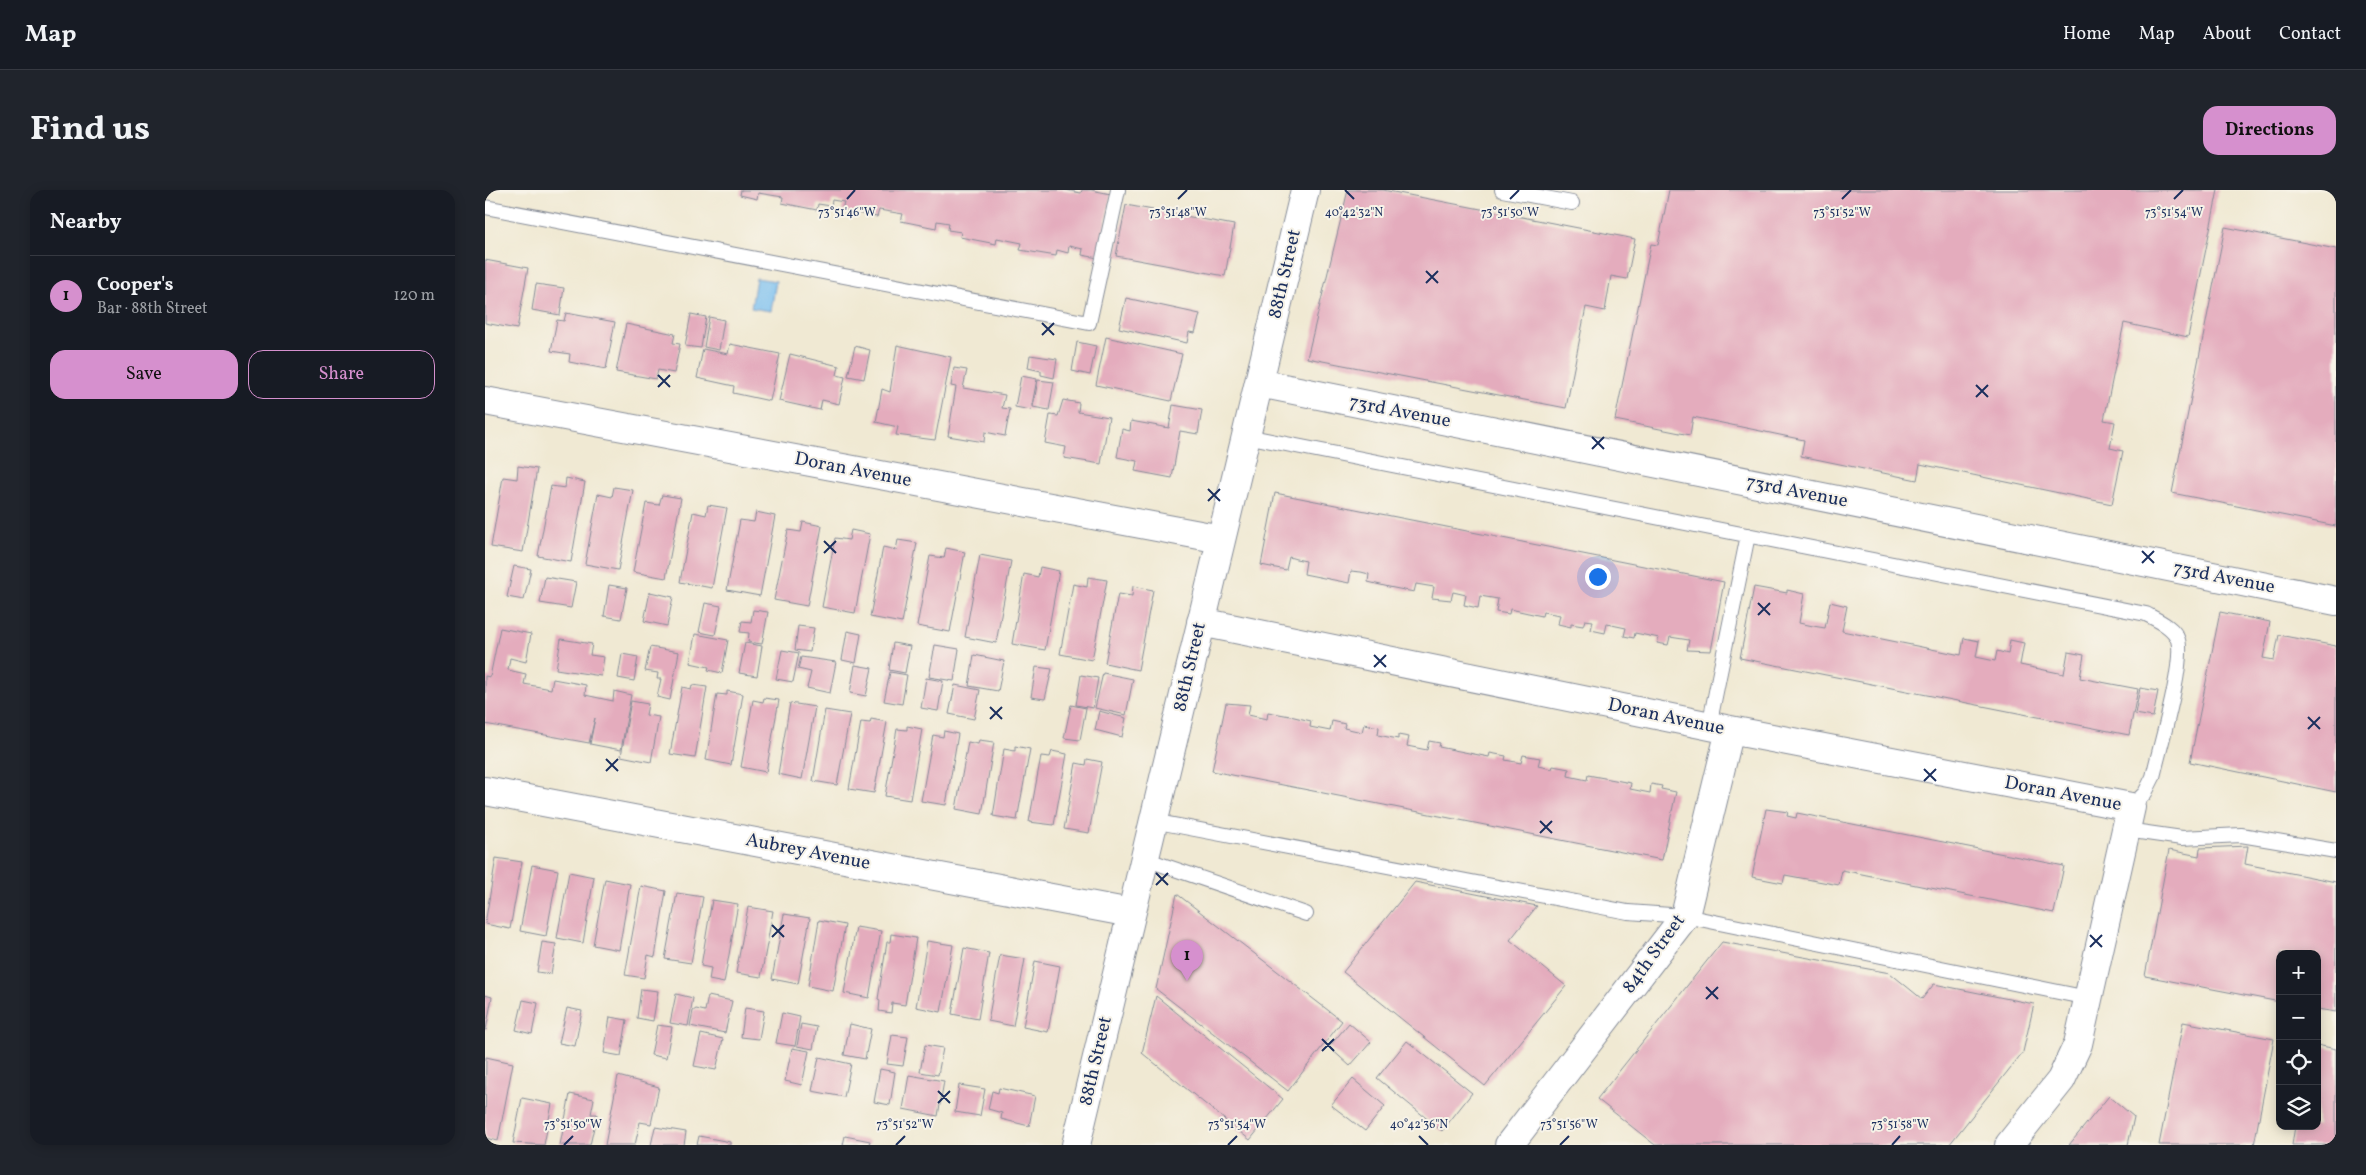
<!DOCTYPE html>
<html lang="en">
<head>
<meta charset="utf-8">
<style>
	body { margin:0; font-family:Vollkorn,serif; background:#20242c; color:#f1f3f6 }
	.controls { position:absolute; right:15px; bottom:15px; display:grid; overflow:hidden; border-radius:10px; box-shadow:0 2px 12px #0003 }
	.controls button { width:45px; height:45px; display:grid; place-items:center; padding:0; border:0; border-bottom:1px solid #363941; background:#171b24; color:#f1f3f6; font:25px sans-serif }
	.you { position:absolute; left:1112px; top:386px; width:18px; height:18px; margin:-12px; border:4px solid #fff; border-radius:50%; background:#1a73e8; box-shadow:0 0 0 8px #1a73e833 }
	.badge { display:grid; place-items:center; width:32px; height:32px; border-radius:50%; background:#d690ce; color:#111; font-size:16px; font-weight:700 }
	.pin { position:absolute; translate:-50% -41px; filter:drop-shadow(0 1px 2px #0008) }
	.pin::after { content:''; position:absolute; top:26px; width:18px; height:15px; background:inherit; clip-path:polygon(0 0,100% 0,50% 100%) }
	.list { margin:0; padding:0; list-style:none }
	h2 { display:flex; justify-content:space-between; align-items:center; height:65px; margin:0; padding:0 20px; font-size:21px }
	h2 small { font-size:16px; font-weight:400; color:#9ea1a6 }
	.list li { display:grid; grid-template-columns:32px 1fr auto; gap:15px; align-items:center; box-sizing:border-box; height:80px; padding:0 20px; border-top:1px solid #363941 }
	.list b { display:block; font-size:19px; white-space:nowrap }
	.list p { margin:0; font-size:16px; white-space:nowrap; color:#9ea1a6 }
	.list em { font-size:16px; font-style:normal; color:#9ea1a6 }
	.actions { display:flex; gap:10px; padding:15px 20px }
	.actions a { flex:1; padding:11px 0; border:1px solid #d690ce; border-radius:15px; text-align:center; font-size:18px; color:#d690ce }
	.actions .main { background:#d690ce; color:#111 }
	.icon { flex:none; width:28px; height:28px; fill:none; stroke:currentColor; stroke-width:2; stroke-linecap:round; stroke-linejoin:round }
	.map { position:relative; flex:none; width:1851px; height:955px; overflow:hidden; border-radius:15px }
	header { display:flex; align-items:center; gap:30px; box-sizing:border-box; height:70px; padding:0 25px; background:#171b24; border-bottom:1px solid #363941 }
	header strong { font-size:24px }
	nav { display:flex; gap:28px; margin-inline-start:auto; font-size:18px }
	.intro { display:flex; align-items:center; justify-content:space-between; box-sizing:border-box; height:120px; padding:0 30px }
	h1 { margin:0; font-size:35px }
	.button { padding:12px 22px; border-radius:15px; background:#d690ce; color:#111; font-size:18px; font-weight:700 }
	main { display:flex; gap:30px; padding:0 30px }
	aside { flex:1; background:#171b24; border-radius:15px; box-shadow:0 2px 12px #0003 }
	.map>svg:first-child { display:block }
	.water { fill:#79bff0; stroke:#4a77a7 }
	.building { fill:#e4acbd }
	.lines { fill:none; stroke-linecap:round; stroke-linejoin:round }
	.lane-casing { stroke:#868c98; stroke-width:16 }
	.street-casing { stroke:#868c98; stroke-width:30 }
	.lane { stroke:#fff; stroke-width:14 }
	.street { stroke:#fff; stroke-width:28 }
	.ticks { fill:none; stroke:#1b2f5e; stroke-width:2 }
	.labels { text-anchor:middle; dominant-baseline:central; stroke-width:4; stroke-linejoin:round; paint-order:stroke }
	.street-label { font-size:19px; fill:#1b2f5e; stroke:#f7f3e8 }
	.ticks-label { font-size:12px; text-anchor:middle; fill:#1b2f5e; stroke:#f7f3e8; stroke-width:4; stroke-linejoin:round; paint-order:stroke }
</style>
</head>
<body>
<header>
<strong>Map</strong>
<nav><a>Home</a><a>Map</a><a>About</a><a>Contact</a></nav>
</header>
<div class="intro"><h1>Find us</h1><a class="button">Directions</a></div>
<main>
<aside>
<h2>Nearby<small></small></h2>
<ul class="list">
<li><span class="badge">1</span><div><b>Cooper's</b><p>Bar · 88th Street</p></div><em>120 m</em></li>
</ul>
<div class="actions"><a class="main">Save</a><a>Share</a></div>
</aside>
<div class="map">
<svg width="1851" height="955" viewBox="0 0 1851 955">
	<rect width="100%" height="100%" fill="#f7f3e8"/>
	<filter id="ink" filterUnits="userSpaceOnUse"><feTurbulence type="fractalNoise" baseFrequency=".02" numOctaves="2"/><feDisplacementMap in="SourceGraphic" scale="10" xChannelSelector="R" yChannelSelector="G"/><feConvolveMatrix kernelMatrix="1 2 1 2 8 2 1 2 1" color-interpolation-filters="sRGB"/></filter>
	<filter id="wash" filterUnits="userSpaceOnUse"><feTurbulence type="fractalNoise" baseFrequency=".0096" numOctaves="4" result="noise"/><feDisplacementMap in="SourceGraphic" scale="20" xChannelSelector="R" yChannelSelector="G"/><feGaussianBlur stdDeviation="1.12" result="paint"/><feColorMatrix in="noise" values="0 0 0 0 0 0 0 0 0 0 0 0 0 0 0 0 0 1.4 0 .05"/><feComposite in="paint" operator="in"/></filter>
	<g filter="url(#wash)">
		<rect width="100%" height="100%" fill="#f0e9d3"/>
		<path class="water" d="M271,88L291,91L286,121L266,118Z"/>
		<g id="blocks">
			<path class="building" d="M256,0H580L596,3L597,0H606L626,4L613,68L597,65L598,59L584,56L583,63L572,60L571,66L535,60L537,53L512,48L511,54L475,47L476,42L463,40L464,33L452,31L451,38L416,31L418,24L394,20L392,27L357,20L359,12L347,10L346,16L333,14L332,20L297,13L298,7L273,3L272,9L255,5Z
				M863,0H898L1150,49L1142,89L1126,86L1120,121L1101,117L1081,218L822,168Z
				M1184,0H1733L1703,147L1639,133L1619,230L1630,232L1625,258L1638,261L1627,314L1435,274L1432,290L1316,266L1319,250L1208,227L1205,245L1130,230L1166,54L1173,55Z
				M641,15L749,35L740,86L631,66Z
				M1740,37L1851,59V336L1687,303Z
				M0,70L43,78L32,139L0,133Z
				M51,94L79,98L75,125L47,120Z
				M641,108L715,124L710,143L704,142L702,153L634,138Z
				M81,123L130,132L121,179L84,172L85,164L66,161L72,130L79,131Z
				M206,124L221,127L216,158L200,156Z
				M224,127L239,130L234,160L219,157Z
				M141,134L190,144L188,153L195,154L189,183L173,180L171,189L131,182Z
				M621,147L697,164L686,211L611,195Z
				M592,152L611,156L605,185L587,181Z
				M245,154L295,164L285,211L248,203L249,196L212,188L218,159L243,164Z
				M412,155L466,167L450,250L411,245L413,237L391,232L397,199L405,202Z
				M370,156L385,160L379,189L363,186Z
				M305,164L354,176L352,185L360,187L354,214L337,210L335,220L294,211Z
				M545,165L572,169L569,188L556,185V181L543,178Z
				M469,178L482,180L478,198L520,205L517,218L525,219L520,246L500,242L499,252L463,246L471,197L466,196Z
				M536,186L552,189L546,220L530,217Z
				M553,190L569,192L564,220L548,217Z
				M578,210L594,213L593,222L624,227L616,274L579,268L581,257L560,253L565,225L573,226Z
				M688,215L717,220L713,244L695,241L687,288L650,281L652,271L632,267L637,239L645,241L646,231L684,238Z
				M33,276L52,279L38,362L6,357L18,287L32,289Z
				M81,288L100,292L86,372L53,366L66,296L80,298Z
				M129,297L148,300L133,380L100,374L113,304L127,307Z
				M790,303L1239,392L1226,461L1202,460L1204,450L1185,447L1183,455L1172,453L1174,448L1150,443L1149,448L1139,446L1141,438L1122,434L1120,443L1106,440L1108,431L1100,430L1098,436L1086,434V437L1073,434L1075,425L1058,422L1057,426L1025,419L1024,424L1011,422L1013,409L995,406L993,418L979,415L981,405L968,402L966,410L947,408L949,397L931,394L929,402L904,397L883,392L884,384L876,382L866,381L864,393L819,384L821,371L811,369L804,367L801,380L776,375Z
				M177,305L196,308L181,388L148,382L161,313L174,315Z
				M223,315L242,318L227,398L195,392L208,322L221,325Z
				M271,322L290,326L275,406L242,400L255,330L269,332Z
				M318,332L337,336L322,416L289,410L303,340L316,342Z
				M366,340L385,344L370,423L337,417L350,348L364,350Z
				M413,350L432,353L417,433L385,427L398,357L411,360Z
				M461,358L480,362L465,442L432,436L445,366L459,368Z
				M495,365L526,371L511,453L480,447Z
				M29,376L46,379L39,410L22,407Z
				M555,377L574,381L560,460L527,454L539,384L553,387Z
				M60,387L91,392L86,418L55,413Z
				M603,387L622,390L607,470L575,464L588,394L602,397Z
				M124,395L142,398L136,429L119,426Z
				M648,396L668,400L653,480L620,473L633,404L647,406Z
				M1269,397L1302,403V400L1319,404L1314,433L1328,436L1340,438L1345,412L1362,416L1357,441L1387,447L1476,465L1479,448L1494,451L1491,467L1510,471L1512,461L1523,464L1525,450L1539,453L1535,475L1579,484L1583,462L1599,465L1595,488L1653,499L1644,545L1255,468Z
				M165,402L188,407L182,436L159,431Z
				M220,413L236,416L230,445L214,442Z
				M268,420L283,422L277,454L263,452L264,443L255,442L257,431L266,432Z
				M1735,422L1785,432L1778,468L1789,470L1794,445L1851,456V602L1705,572Z
				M313,436L329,438L325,462L310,460Z
				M15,438L46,444L41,472L25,468L23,480L41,484L39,494L66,499L68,489L101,495L100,505L128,511L129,501L146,505L136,560L105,554L110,528L104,553L0,534V486L5,487Z
				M362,441L376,444L371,473L357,470Z
				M210,444L243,450L237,483L223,480L224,477L205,473Z
				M76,449L107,454L105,465L119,467L116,486L71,479Z
				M260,453L277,456L272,486L254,483Z
				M408,453L425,456L420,483L404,480Z
				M450,455L474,459L469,491L444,487Z
				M165,457L194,462L185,510L172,507L176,489H172L173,483L160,481Z
				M297,460L314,463L308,492L291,489Z
				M137,464L153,467L149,491L133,488Z
				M489,465L519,471L513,501L484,496Z
				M316,467L351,472L345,503L322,498L326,482L313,479Z
				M370,475L387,478L381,506L365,503Z
				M551,477L567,479L560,509L546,507Z
				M405,482L422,485L417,514L399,511Z
				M618,483L648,489L641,525L610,518Z
				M596,485L613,488L608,518L591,515Z
				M441,488L458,491L453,521L436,518Z
				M207,495L222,497L210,568L185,564L197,497L206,499Z
				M470,495L495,500L489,529L464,524Z
				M1655,498L1673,501L1668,527L1650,524Z
				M242,501L258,504L246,575L221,570L232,504L242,505Z
				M279,508L294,510L281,582L256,577L268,510L278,512Z
				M146,511L163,514L161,525L174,527L166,572L136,566Z
				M305,513L330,517L317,589L293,584Z
				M741,513L765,515L763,525L782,529L783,522L805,526L826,531L825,537L845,541L847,531L860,534L859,538L877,542L879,534L894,537L893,545L913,549V545L924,547L922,556L942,560L944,551L955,553L954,557L1004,567L1005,563L1021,566L1020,570L1036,573L1038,565L1055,568L1053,576L1067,579L1068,576L1084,579L1083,586L1102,590L1103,585L1146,593L1145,599L1165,603L1166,594L1177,596L1176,599L1191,602L1177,670L727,581Z
				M586,515L601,518L595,550L579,548Z
				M340,520L365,524L352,595L328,591Z
				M614,521L641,528L637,547L610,540Z
				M386,529L402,532L389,603L364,599L376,532L385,533Z
				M422,536L437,539L425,610L400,606L412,539L422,540Z
				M459,541L473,544L461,615L436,611L448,545L458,547Z
				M494,550L509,552L497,624L471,619L483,552L493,554Z
				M530,556L545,559L532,630L508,626L519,559L530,561Z
				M567,561L582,564L569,635L544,632L556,566L565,567Z
				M602,569L617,572L604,643L579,639L591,573L601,575Z
				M1281,619L1303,622L1302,626L1311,628L1312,623L1579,676L1569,723L1357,680L1354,695L1300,685L1298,693L1267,687Z
				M1763,656L1760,674L1851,692V822L1832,819V764H1795V812L1660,786L1684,660L1714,666L1715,658Z
				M11,668L37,672L25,739L0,734Z
				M47,675L73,680L61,746L35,741Z
				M84,682L109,687L98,753L72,748Z
				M120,689L145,694L134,760L108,755Z
				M930,692L1052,716L1025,750L1081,796L1000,896L858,782Z
				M156,696L181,701L170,767L163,765L159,788L140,785Z
				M192,703L218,707L206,773L180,769Z
				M692,704L857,831L803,901L671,799Z
				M227,710L253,714L239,793L224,790L226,778L216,776Z
				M263,717L288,721L276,787L251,783Z
				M299,724L325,728L313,794L287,789Z
				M334,730L360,735L348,801L323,796Z
				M371,737L396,741L384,808L359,803Z
				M406,744L431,748L420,815L407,813L406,823L394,821L395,810L393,809L402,752H405Z
				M442,751L468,755L456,822L431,817Z
				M57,752L71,754L66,784L52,782Z
				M1237,752L1405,783L1437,809L1449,794L1549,814L1538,862L1464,955H1170L1112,909Z
				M479,758L504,763L493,829L467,824Z
				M515,765L540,769L528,836L503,831Z
				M550,771L575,776L563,842L538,837Z
				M156,799L173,801L168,831L152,828Z
				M191,804L208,808L203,836L185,833Z
				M0,805L7,807L1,840H0Z
				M223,806L247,811L240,843L205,836L208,821L211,819L220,821Z
				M671,806L798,909L765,950L657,863Z
				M38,810L53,813L47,844L31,840Z
				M82,818L97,821L90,856L74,853Z
				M260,818L279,821L274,849L256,847Z
				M297,823L315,827L310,856L291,853Z
				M125,827L142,830L136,866L119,863Z
				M1698,832L1789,849L1769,955H1674Z
				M864,833L886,852L865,876L844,857Z
				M316,834L332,837L328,859L312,856Z
				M365,834L386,839L380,869L359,865Z
				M172,835L187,837L181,868L166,865Z
				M216,844L238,849L231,880L209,876Z
				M407,845L423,847L418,876L402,874Z
				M922,851L987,903L957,941L892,888Z
				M440,855L458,858L453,885L435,882Z
				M1832,855L1851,859V955H1807L1810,936H1832Z
				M307,858L324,861L317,895L300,891Z
				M1,867L28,873L13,951L0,948Z
				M334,867L366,874L359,907L327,901Z
				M395,879L410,882L405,915L389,912Z
				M424,885L459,891L453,926L418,919Z
				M133,886L174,897L166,934L155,932L150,955H120Z
				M868,889L900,916L880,941L846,915Z
				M474,895L500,899L495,926L470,922Z
				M514,898L550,906L544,936L516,929L517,923L503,919L507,901L513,903Z
				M85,904L109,909L106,924H112L105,955H75Z
				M1624,906L1649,927L1643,955H1584Z
				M37,908L67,914L59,955L28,953Z
				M170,937L201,942L199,955H166Z
				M214,946L245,952V955H212Z
				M360,946L385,951L384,955H358Z"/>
		</g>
	</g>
	<g filter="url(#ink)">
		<use href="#blocks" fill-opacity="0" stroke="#868c98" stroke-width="1"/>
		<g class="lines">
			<defs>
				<path id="lane" d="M1017,0L1087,13
					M0,17L604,133L633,0
					M761,246L1661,424C1672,430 1689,437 1693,450C1700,473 1674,560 1668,587L1660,603L1646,617
					M1224,536L1263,345
					M668,631L1143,722L1200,726L1603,808
					M1641,640L1697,648L1756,645L1851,661
					M660,669L821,724"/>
				<path id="street" d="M774,193L1851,411
					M0,211L736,349
					M716,432L1245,540L1646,617L1593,854L1576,890L1524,955
					M0,601L646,723
					M591,955L820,0
					M1024,955L1200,726L1245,540"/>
			</defs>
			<use href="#lane" class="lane-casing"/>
			<use href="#street" class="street-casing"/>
			<use href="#lane" class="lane"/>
			<use href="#street" class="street"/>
		</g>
	</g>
	<path class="ticks" d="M860,0L869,9M362,9L370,0M693,9L702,0M1025,9L1034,0M1357,9L1366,0M1689,9L1698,0M941,81L953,93M941,93L953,81M557,133L569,145M557,145L569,133M173,185L185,197M1491,195L1503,207M173,197L185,185M1491,207L1503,195M1107,247L1119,259M1107,259L1119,247M723,299L735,311M723,311L735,299M339,351L351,363M1657,361L1669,373M339,363L351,351M1657,373L1669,361M1273,413L1285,425M1273,425L1285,413M889,465L901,477M889,477L901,465M505,517L517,529M1823,527L1835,539M505,529L517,517M1823,539L1835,527M121,569L133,581M1439,579L1451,591M121,581L133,569M1439,591L1451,579M1055,631L1067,643M1055,643L1067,631M671,683L683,695M671,695L683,683M287,735L299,747M1605,745L1617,757M287,747L299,735M1605,757L1617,745M1221,797L1233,809M1221,809L1233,797M837,849L849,861M837,861L849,849M453,901L465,913M453,913L465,901M934,946L943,955M79,955L88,946M411,955L420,946M743,955L752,946M1075,955L1084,946M1407,955L1415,946"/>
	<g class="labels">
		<g class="street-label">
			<text transform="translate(800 84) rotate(-77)">88th Street</text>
			<text transform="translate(915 222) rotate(11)">73rd Avenue</text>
			<text transform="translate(368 280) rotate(11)">Doran Avenue</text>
			<text transform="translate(1312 302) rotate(11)">73rd Avenue</text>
			<text transform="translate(1739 388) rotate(11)">73rd Avenue</text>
			<text transform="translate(705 477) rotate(-77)">88th Street</text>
			<text transform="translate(1181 527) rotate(12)">Doran Avenue</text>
			<text transform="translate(1578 604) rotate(11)">Doran Avenue</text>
			<text transform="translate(323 662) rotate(11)">Aubrey Avenue</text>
			<text transform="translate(1169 764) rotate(-54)">84th Street</text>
			<text transform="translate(611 871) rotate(-77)">88th Street</text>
		</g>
	</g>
	<g class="ticks-label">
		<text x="362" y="26">73°51'46"W</text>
		<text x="693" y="26">73°51'48"W</text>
		<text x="869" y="26">40°42'32"N</text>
		<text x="1025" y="26">73°51'50"W</text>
		<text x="1357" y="26">73°51'52"W</text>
		<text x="1689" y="26">73°51'54"W</text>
		<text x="88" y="938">73°51'50"W</text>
		<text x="420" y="938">73°51'52"W</text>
		<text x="752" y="938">73°51'54"W</text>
		<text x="1084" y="938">73°51'56"W</text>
		<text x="1415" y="938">73°51'58"W</text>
		<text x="934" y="938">40°42'36"N</text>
	</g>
</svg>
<div class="controls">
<button>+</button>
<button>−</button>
<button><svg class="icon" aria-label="locate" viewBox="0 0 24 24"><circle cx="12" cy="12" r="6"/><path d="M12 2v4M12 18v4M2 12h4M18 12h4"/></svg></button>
<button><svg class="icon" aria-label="layers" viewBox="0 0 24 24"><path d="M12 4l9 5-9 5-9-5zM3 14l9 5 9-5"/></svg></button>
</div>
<div class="you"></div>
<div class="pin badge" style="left:702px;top:791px">1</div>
</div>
</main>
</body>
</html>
